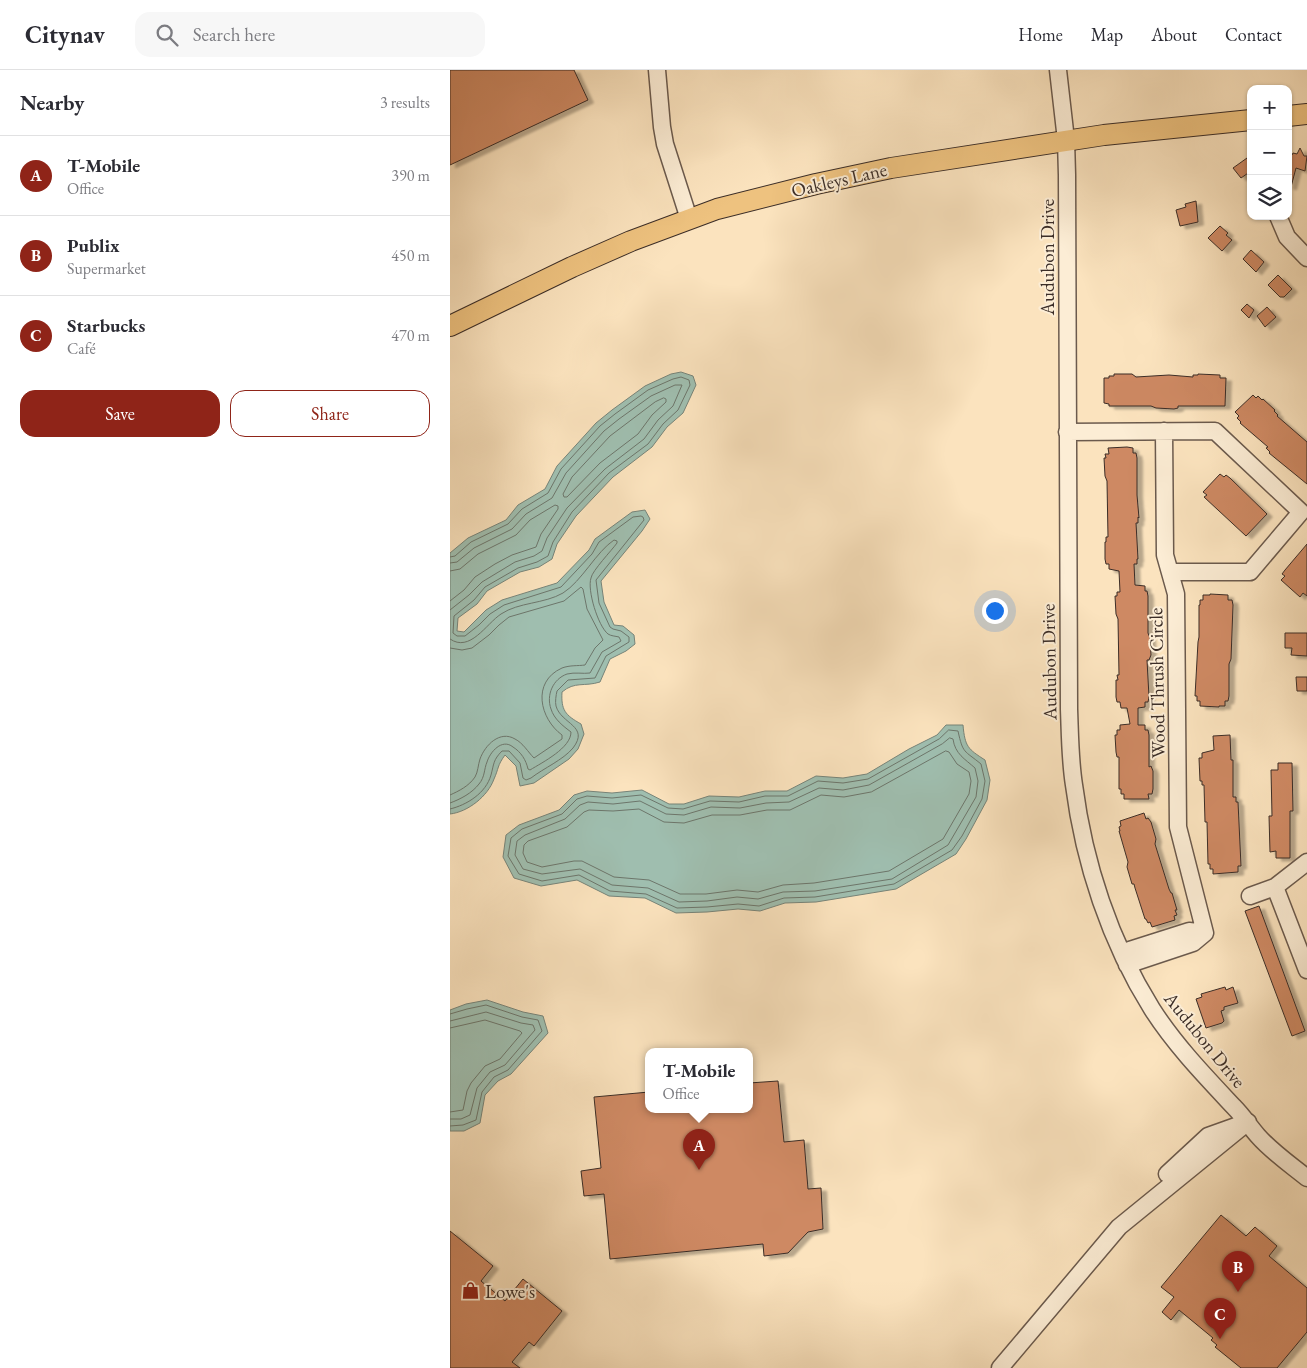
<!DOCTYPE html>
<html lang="en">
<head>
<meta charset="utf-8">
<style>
	body { margin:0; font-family:"EB Garamond",serif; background:#f7f7f7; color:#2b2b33 }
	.controls { position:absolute; right:15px; top:15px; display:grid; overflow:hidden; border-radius:10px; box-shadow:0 1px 4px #0004 }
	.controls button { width:45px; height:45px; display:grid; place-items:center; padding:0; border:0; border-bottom:1px solid #e1e1e2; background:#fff; color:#2b2b33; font:25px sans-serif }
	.you { position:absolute; left:544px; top:540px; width:18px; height:18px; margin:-12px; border:4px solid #fff; border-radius:50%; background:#1a73e8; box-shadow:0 0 0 8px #1a73e833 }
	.badge { display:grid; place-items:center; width:32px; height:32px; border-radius:50%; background:#8f2418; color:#fff; font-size:16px; font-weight:700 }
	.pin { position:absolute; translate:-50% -41px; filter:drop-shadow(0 1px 2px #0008) }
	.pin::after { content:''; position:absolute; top:26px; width:18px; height:15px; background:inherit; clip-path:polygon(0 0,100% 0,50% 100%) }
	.popup { position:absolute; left:195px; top:978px; width:108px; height:65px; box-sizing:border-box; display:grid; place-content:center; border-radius:10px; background:#fff; filter:drop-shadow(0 1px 4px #0005); font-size:16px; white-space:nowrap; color:#7c7c81 }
	.popup b { font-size:19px; color:#2b2b33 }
	.popup::after { content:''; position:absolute; left:50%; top:100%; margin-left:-10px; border:10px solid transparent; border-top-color:#fff }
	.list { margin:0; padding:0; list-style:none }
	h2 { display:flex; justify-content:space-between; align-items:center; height:65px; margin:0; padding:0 20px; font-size:21px }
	h2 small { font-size:16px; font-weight:400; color:#7c7c81 }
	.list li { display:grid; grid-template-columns:32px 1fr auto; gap:15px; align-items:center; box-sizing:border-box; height:80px; padding:0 20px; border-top:1px solid #e1e1e2 }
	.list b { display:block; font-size:19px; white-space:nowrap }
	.list p { margin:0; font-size:16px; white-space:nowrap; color:#7c7c81 }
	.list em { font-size:16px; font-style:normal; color:#7c7c81 }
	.actions { display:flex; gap:10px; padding:15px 20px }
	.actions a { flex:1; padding:11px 0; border:1px solid #8f2418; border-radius:15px; text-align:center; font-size:18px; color:#8f2418 }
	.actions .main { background:#8f2418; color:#fff }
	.icon { flex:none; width:28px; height:28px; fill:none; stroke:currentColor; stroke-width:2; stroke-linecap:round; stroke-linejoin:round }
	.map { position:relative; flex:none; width:857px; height:1298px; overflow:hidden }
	header { display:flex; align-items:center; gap:30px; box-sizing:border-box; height:70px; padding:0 25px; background:#fff; border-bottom:1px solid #e1e1e2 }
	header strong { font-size:24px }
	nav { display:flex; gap:28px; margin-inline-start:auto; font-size:18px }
	.search { width:350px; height:45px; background:#f7f7f7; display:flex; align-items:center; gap:12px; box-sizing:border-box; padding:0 18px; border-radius:15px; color:#7c7c81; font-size:19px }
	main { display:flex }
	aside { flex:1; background:#fff }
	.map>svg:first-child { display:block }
	.water { fill:#9fbeaf; stroke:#778479 }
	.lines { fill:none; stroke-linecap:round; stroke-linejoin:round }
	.shore { stroke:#6d766b; stroke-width:1 }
	.building { fill:#ce8963; stroke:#3b2d27; filter:url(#shadow) }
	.minor-casing { stroke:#6b5a4d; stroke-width:19 }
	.major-casing { stroke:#3b2d27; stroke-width:22 }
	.minor { stroke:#fcedd5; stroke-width:16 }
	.major { stroke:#eec27f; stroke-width:20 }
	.labels { text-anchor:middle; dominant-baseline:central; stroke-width:4; stroke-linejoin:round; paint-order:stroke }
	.street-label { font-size:19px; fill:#3b2d27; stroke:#fcedd5 }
	.poi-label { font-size:19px; fill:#3b2d27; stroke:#fcedd5; text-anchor:start }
</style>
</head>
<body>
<header>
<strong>Citynav</strong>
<div class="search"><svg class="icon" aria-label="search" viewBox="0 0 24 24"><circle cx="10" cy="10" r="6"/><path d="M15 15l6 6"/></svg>Search here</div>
<nav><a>Home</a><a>Map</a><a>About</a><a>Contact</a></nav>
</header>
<main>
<aside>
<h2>Nearby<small>3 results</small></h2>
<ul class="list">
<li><span class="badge">A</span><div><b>T-Mobile</b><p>Office</p></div><em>390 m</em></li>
<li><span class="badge">B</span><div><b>Publix</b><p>Supermarket</p></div><em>450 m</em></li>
<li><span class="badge">C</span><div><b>Starbucks</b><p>Café</p></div><em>470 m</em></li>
</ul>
<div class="actions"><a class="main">Save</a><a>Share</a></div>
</aside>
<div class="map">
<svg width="857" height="1298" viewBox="0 0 857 1298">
	<defs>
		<filter id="shadow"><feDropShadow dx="5.5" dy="3" stdDeviation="1" flood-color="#0004"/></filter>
	</defs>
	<rect width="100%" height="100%" fill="#fbe3be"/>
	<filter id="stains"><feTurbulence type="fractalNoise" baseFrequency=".004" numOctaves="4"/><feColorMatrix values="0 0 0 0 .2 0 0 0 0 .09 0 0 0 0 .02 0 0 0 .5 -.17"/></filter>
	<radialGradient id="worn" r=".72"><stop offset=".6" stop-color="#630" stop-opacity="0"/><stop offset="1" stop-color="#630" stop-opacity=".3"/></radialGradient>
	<path class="water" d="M231,302L243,306L246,315L233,343L217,357L202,377L163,407L126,446L107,474L102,489L89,497L70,502L37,521L27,534L8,548L7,561L14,562L36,540L52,530L107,513L139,480L145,469L182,442L195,440L200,449L192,461L151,511L154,532L164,555L173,556L184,565L185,574L176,581L160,589L150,612C134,617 125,611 112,622C111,640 115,645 131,654L134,664L128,679L119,689L84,713L70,716L66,696L55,685C47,696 49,698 44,709C38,726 18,742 0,744V483L18,468L56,450L68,435L95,419L107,396L146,353L162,340L195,316L221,304Z
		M496,655H513C515,677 518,679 535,690L540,710L537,730L516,769L506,784L446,819L366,832L335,833L310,841L288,839L257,842L226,843L195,828L159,826L127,810L91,816L64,808L53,787L56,765L69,755L109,740L124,725L137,721L162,723L192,720L219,734H234L259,726L289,727L315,721H337L366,706L393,708L417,704L459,679L487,665Z
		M37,930L73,942L93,946L98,963L61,1004L48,1011L35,1025L30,1053L14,1061H0V940L16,934Z"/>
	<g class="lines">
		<path class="shore" d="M214,328L216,329V332L202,345L188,364L150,393L117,427H114L113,424L122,407L160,366L205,332Z
			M0,487L5,486L21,472L58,454L72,439L98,423L111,399L150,356L165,344L198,320L223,309L231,307L239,310L240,315L228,340L213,354L198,374L159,403L122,442L103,472L98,486L87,492L68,498L35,517L24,530L4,546L3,563L7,566H15L29,555L40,544L54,535L111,517L142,484L149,472L183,447L191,446L193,447L194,450L146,510L149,533L160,557L163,559L171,561L179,567V572L156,586L145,608L118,610L107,621C106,625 105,632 106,636C111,654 140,656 123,678C113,690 94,698 81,708L76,710L73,708L70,693L59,681H52C43,690 44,694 41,705C36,723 17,735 0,739
			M0,493L7,492L24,478L62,459L76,444L102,428L116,403L154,361L169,349L201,326L225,315H232L223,336L208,350L194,369L155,399L117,438L97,468L92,481L84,486L65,492L32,512L19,525L0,540
			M0,501L10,499L28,484L66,465L80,450L105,435L108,436V439L91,464L86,477L62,485L45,494L25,507L14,520L0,531
			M0,569C20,583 36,554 51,544C69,532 94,534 113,523C132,511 146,482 164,470L167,471V473C162,480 142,501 141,508C137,520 148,556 158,564C161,566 165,566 169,567L171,571L152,582L140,603C133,604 125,602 117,604C103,609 96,625 101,639C104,649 113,656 121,662C121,678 93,692 80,700L78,699C76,690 71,682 63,677C52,668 40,682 37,692C34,699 35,707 29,714C22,723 11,729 0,733
			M0,578L12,580L22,578L39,565L49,555L59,547L114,531L131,517L133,519L137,539L153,570L145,578L135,595C128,596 120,595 112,598C81,612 90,649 112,665V669L84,688C78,682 73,673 65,669C50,660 35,675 30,689C28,695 28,702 25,707C19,716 9,721 0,725
			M499,660L508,661C513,684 514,680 531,694L535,711L532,729L512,766L502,780L444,814L365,827L334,828L309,836L288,834L257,837L227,838L196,824L160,821L129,805L92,811L69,804L58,786L61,768L72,759L112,744L127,729L137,726L162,728L191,725L218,738L233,739L260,731L289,732L315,726H338L368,711L393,713L418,709L489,669Z
			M500,668L503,669C505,684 515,689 525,698L528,711L526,727L498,775L442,809L365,821L333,822L308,829L287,827L257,831L229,832L198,818L162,815L130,799L92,804L73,799L65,785L67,771L75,765L115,749L130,735L138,732L163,734L190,731L216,744L234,745L261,737L290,738L316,733L339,732L369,718L393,720L419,715L492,674Z
			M496,681L499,682L507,694L519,702L521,711L519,724L493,769L439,801L364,813L333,815L308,822L287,820L256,824H230L199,810L164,807L132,791H124L92,797L77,792L73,783L74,775L78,771L117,757L134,742L139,740L163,741L189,739L214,752L234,753L262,745H290L317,740H340L371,725L394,727L421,722Z
			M0,944L17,939L36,935L72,947L88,950L92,961L58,1000L44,1007L32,1022L26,1050L13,1055L0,1056
			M0,951L36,942L71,953L83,955L85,960L55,995L40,1002L27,1018L20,1045L11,1049H0
			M0,958L35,950L70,961L72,963L50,989L35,996L21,1013L17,1021L13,1040L0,1042"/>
	</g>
	<path class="building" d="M0,0H124L138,30L0,95Z
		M850,78L854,86H857L855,101L846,98L841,117L838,116V84L842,85L843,83L847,84Z
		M797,88L801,93V101L791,108L783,98Z
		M746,131L748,152L730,156L726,140L736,137L735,134Z
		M770,156L778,163L776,165L782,170L772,181L758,168Z
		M801,180L814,192L806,202L793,189Z
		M828,205L842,219L834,227H830L818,215Z
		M797,234L804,240L799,248L791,240Z
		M817,237L826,247L815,257L807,246Z
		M664,304H682L686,307L719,305L743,307V305H748V304L770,305V308H776L775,336H728V338L724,339L706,338L701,336H659V334L654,333V308H659V306H664Z
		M803,325L806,328L808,326L812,330L813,329L825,340L824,341L828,345L827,346L857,372V414L819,383L820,382L816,378L818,377L790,353L791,352L787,348L789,346L785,342Z
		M677,377L683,378V383H686L687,388V425L689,448L688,447V453H686L688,489H687V494H684L685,515L695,516V521H697L698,526V563L700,568L701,585L699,590H697L699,627L698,632H695V637L688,638V655H695V660H698L699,665V697L701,696L703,701V719L702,724H698L699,729H674V724H671V719H669V687H667L666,682L665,665H667V660H670V655L680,654L677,638H671L670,632H667L666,627V610H668L667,605H669L668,549L666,544L665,526H667V522H670L669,501L659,499V494H656L655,489V472H656V467H658L657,411L655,406L654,388H656L655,384H659L658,378Z
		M770,404L774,407L776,405L780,408L817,444L796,466L754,427L757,425L753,422Z
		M857,474V526L853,523L850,527L831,510L835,506L832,504L835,500Z
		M760,524L778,525V530H782L783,535L781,589L779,594V626L778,631H775V636H769V637L750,636V631H747V626H745L748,572L749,567V535H750V530H753V525H760Z
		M835,563H857V586L841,585L842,578H835Z
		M846,607H857V621H847Z
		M780,665L781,690H783V727H786V732H788L791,796H788V802L763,804V799H760V794H758L757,752H755L754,715H752V711H750L749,688H752V683L764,680L763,666Z
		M828,693H842L843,741H840V788H826V781L820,782L819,746H822L821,700H828Z
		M694,743L696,749L698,748L701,752L706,769L705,774L719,819L721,823H722L727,840H725L727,845L724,846L725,850L702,857L700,852L698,853L696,849H695L685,818L684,814H682L677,797L678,792L669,761H670L669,757L671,756L670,751Z
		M809,836L855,961L842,966L795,841Z
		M775,917L776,920L783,917L788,933L774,937V940L771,941L774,951L772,953L756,958L746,929L752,927L751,924Z
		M328,1011L334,1072L354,1070L358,1119L371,1118L373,1159L358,1162L338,1183L314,1186L313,1174L160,1189L154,1124L134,1126L131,1101L151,1098L144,1027L199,1022V1039H299V1013Z
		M771,1145L796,1166L805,1157L827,1176L819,1186L857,1218V1262L827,1298H791L765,1277L767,1275L761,1270L763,1268L729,1240L721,1250L712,1242L724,1227L711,1217Z
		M0,1161L43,1196L31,1211L55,1231L73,1209L112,1241L84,1276L79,1272L62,1292L70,1298H0Z"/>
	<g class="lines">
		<defs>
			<path id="minor" d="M207,0L212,57L215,74L239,149
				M608,0L616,70L617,105L619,639C620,665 620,690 624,715C634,793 660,872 702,939C725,975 755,1006 784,1037C793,1046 800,1057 808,1066C822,1082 841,1095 857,1108
				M828,146L837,167L857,188
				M714,361L715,485L726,524L728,757L755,863
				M617,362L765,361L851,442L800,502H720
				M825,817L857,900
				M800,826L825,817L857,792
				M673,882L739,861L755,863
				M677,895L743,873L755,863
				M717,1104L758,1066L786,1056
				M550,1298L669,1157L798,1052"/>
			<path id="major" d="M838,46L857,44
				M0,256L122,197L181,171L267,139L366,114L441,98L654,65L801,50"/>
		</defs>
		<use href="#minor" class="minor-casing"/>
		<use href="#major" class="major-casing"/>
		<use href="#minor" class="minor"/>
		<use href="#major" class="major"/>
	</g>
	<defs>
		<symbol id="shop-bare" viewBox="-9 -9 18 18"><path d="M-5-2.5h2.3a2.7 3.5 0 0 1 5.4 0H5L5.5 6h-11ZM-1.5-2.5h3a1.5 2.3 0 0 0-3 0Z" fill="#8f2418" stroke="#fcedd5" stroke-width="2.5" paint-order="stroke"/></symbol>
	</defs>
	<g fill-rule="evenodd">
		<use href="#shop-bare" x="8" y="1208" width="25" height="25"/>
	</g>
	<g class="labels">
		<g class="street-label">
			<text transform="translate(389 110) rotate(-13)">Oakleys Lane</text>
			<text transform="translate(597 187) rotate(-90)">Audubon Drive</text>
			<text transform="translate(599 592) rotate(-91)">Audubon Drive</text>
			<text transform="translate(707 613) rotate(-91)">Wood Thrush Circle</text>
			<text transform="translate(755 970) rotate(51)">Audubon Drive</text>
		</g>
		<g class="poi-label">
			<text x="35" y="1221">Lowe's</text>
		</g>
	</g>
	<rect width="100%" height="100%" filter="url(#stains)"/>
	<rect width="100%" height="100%" fill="url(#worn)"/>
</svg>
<div class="controls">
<button>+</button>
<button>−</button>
<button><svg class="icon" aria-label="layers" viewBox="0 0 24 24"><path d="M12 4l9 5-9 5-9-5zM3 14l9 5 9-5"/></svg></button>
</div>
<div class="you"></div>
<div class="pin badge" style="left:249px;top:1100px">A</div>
<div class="popup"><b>T-Mobile</b>Office</div>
<div class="pin badge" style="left:788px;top:1222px">B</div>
<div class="pin badge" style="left:770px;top:1269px">C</div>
</div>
</main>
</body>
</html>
